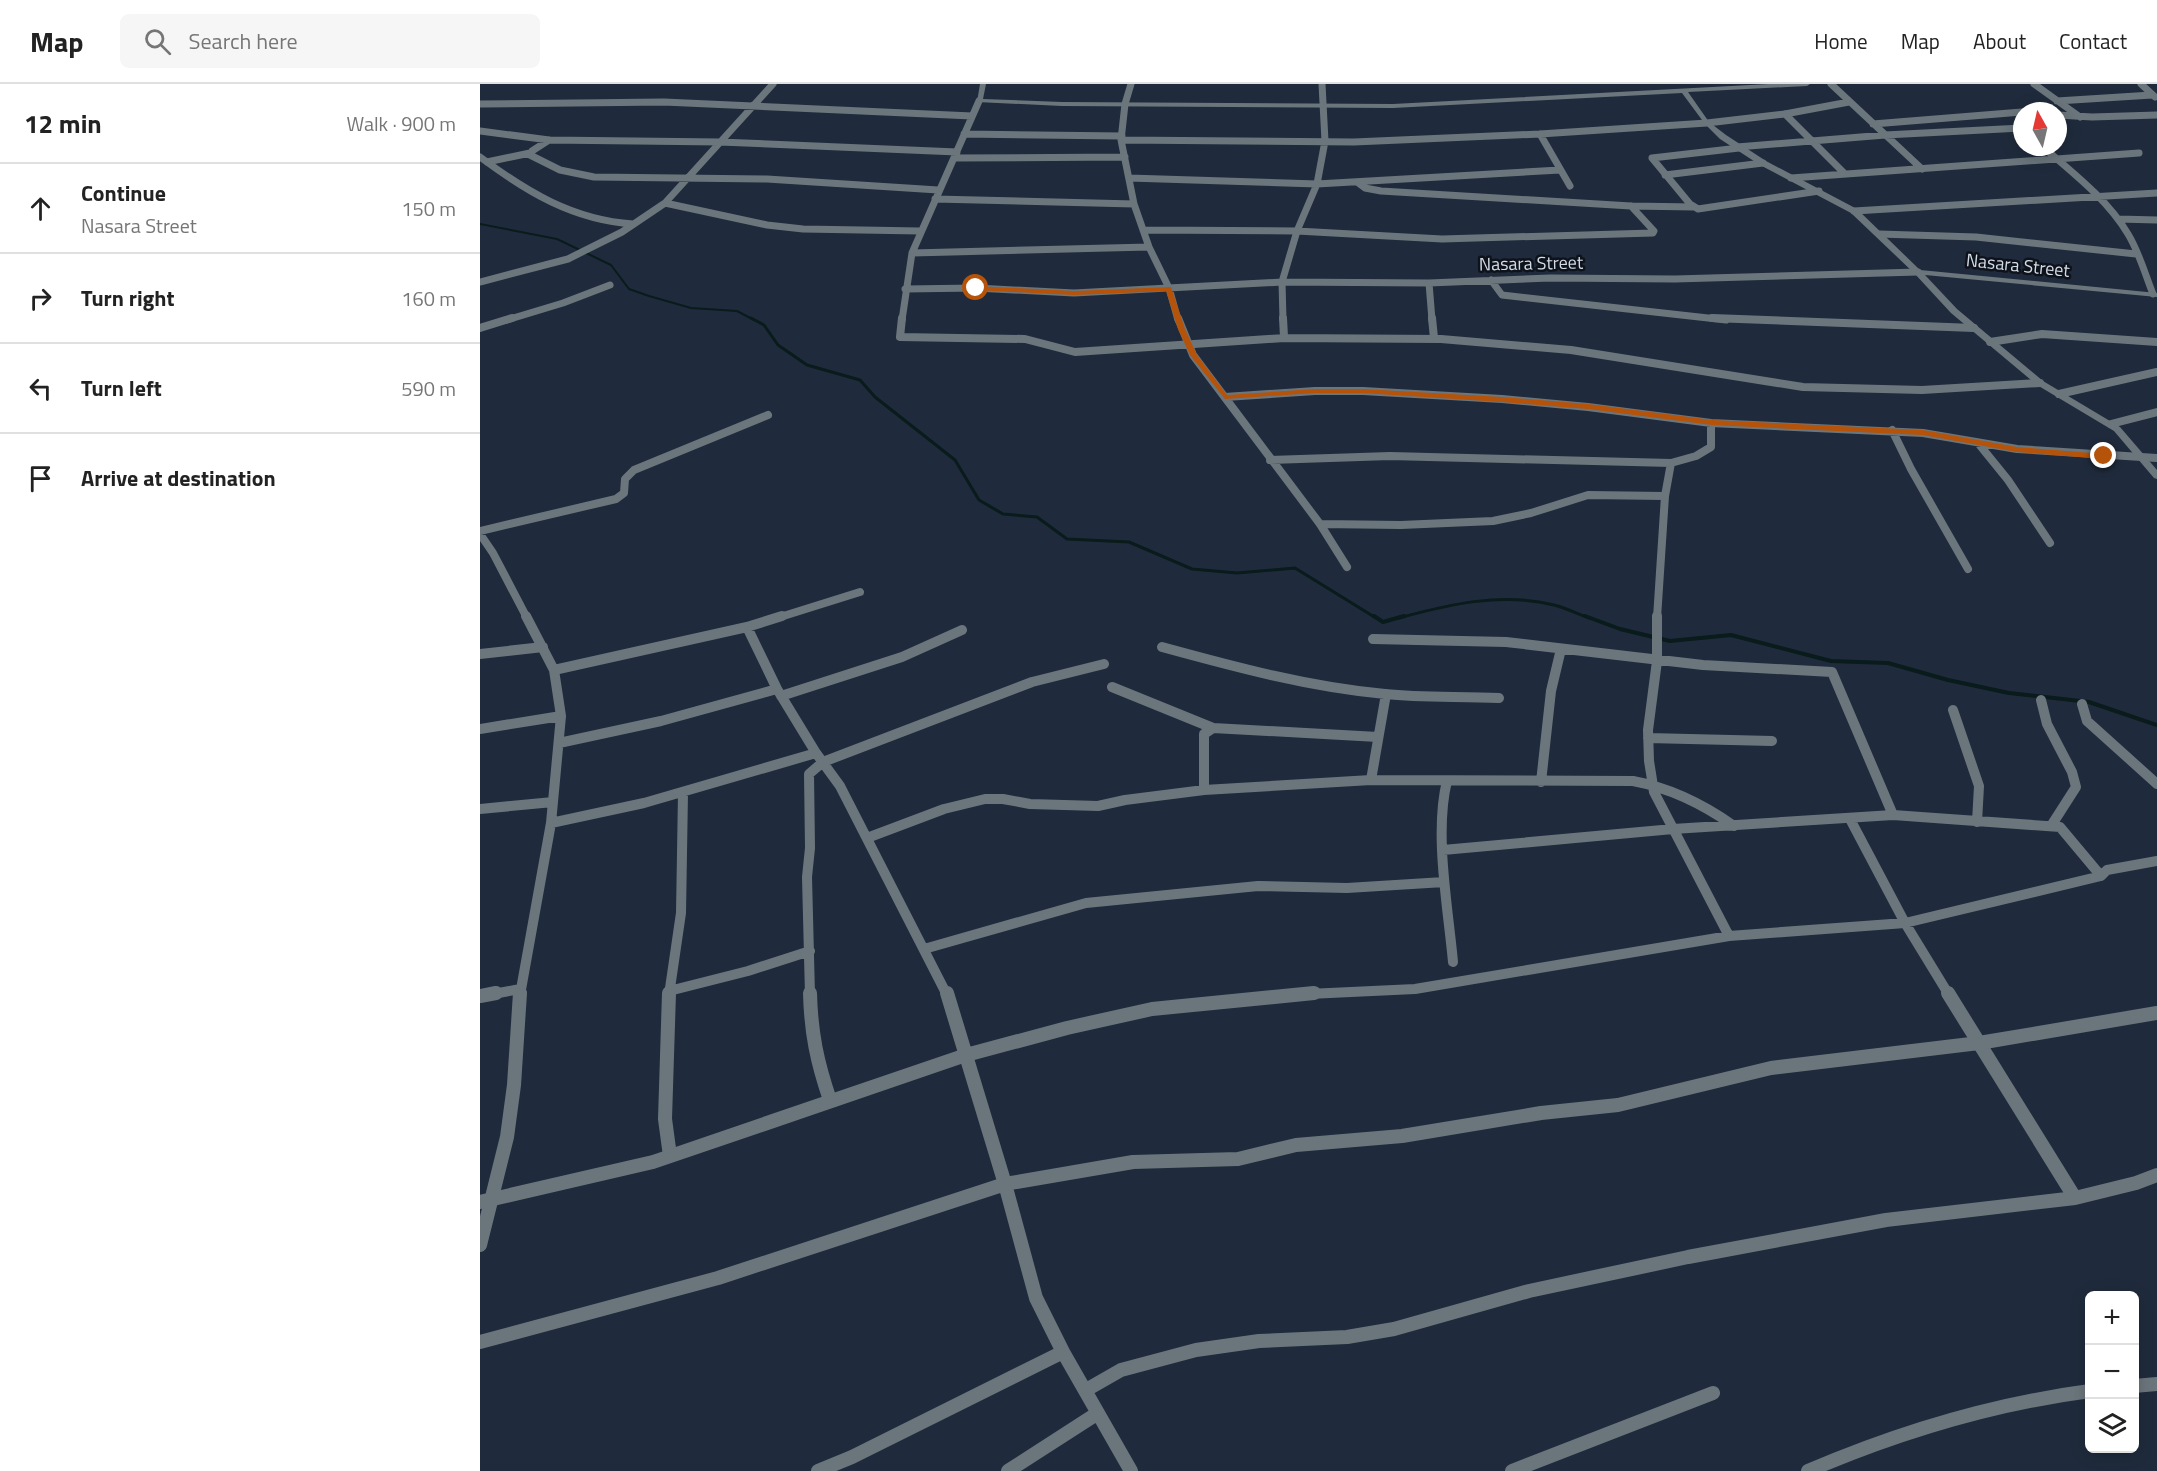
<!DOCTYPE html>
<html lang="en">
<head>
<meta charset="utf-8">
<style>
	body { margin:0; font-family:"Titillium Web",sans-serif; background:#f6f6f6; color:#222 }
	.controls { position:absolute; right:18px; bottom:18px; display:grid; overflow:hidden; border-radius:9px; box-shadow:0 3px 15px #0003 }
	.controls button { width:54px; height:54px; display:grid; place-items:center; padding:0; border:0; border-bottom:2px solid #e0e0e0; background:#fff; color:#222; font:30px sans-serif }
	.compass { position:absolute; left:1533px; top:18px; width:54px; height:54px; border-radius:50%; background:#fff; box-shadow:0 3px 15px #0003; rotate:352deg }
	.stop { position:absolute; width:18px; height:18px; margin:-14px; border:4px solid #b45309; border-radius:50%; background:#fff }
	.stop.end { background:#b45309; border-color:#fff; box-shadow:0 2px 6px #0008 }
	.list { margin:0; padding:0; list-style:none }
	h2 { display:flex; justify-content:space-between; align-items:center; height:78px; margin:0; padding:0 24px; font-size:26px }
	h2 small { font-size:20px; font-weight:400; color:#767676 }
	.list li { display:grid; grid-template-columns:39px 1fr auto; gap:18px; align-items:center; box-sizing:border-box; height:90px; padding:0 24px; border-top:2px solid #e0e0e0 }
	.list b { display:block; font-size:22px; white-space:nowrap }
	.list p { margin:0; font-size:20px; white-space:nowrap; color:#767676 }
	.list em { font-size:20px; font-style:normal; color:#767676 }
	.icon { flex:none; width:33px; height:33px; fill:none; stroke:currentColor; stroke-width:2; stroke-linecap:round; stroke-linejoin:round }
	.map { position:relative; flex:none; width:1677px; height:1387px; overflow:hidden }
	header { display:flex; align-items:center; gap:36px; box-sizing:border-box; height:84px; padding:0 30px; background:#fff; border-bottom:2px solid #e0e0e0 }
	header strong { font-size:28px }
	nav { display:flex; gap:33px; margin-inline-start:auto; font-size:21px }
	.search { width:420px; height:54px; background:#f6f6f6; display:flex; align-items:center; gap:15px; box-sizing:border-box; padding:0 21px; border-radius:9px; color:#767676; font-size:22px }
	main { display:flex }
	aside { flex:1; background:#fff }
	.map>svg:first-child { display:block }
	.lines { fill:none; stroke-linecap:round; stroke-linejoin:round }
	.stream-far2 { stroke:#091b1b; stroke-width:2 }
	.stream-far1 { stroke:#091b1b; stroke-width:3 }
	.stream { stroke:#091b1b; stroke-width:4 }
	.minor-far3 { stroke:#6b767c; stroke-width:7 }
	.minor-far2 { stroke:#6b767c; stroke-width:8 }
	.minor-far1 { stroke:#6b767c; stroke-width:10 }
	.minor { stroke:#6b767c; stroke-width:14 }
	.tertiary { fill:#6b767c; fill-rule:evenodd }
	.route { fill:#b45309 }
	.labels { text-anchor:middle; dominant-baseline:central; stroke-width:5; stroke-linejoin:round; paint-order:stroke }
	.far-street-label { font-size:18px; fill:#d3dbe6; stroke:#0e131b }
</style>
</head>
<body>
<header>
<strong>Map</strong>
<div class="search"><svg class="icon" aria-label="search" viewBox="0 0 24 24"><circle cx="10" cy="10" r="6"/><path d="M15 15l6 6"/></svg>Search here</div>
<nav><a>Home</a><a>Map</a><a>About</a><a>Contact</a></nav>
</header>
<main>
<aside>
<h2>12 min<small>Walk · 900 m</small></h2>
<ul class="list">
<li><svg class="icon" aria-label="ahead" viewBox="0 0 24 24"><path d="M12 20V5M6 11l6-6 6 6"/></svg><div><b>Continue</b><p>Nasara Street</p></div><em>150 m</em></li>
<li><svg class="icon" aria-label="right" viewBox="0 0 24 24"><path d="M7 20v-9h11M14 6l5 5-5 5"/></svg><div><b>Turn right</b></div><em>160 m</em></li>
<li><svg class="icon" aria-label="left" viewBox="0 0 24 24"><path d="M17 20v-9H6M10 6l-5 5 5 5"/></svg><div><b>Turn left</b></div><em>590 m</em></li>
<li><svg class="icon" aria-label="arrive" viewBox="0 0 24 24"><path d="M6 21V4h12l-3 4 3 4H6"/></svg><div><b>Arrive at destination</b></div></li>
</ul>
</aside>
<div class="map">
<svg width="1677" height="1387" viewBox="0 0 1677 1387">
	<rect width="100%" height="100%" fill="#1f2b3c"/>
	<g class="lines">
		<path class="stream-far2" d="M0,140L77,155L131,181L149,205L169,212L211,224L257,227L274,236"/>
		<path class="stream-far1" d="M271,234L284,241L298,261L327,281L380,296L395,313L475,376L499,416L523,430L557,433L587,455L649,458L712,485L757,489L815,484L896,534
			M919,534C970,520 1022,508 1074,521C1086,524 1098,530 1109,534"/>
		<path class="stream" d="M894,532L903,538L924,532
			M1105,532L1140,545L1190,557L1251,551L1351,577L1408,579L1468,596L1529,609L1609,618L1677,641"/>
		<path class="minor-far3" d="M651,0L645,20L641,56L654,120L669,163L689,204L698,236
			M1351,0L1442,85
			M1554,0L1600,33
			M1661,0L1675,13
			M1577,17L1672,11
			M0,20L184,18L492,32
			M1305,30L1365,90
			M1578,31L1612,33L1677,31
			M1393,40L1542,28
			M0,47L69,56L240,58L477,68
			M484,50L642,52
			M1060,50L1090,102
			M69,56L52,67L50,71L80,86L114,93L287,95L458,106
			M641,56L874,58L1060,50L1227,39L1305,30L1369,18
			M1257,63L1405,51L1542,44
			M1563,63C1593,89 1627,115 1648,150C1659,168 1665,190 1673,210
			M1259,64L1172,74L1210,120L1218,125L1339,107
			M0,73C47,108 93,136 153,140
			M474,74L645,73
			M7,78L50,69
			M1185,91L1283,79
			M649,94L837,100L1080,86
			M1311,94L1659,69
			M877,98L885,104L901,107L1151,122L1214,123
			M455,115L654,120
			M185,119L287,141L323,145L440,147
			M1374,127L1677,109
			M1638,135L1677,136
			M663,146L817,147L962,155L1173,149L1174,147L1151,122
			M1399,150L1496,153L1656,170
			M432,169L669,163
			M1011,196L1022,211L1246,236
			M0,198L88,175L142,148L185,119L293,0
			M949,199L952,236
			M425,205L496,204L594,209L802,198L949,199L1070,194L1195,195L1438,188
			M27,236L83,219L130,201
			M422,236L432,169L499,17
			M803,236L802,198L817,147L837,100L845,57L842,0"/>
		<path class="minor-far2" d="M422,234L420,253L545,255L595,268L804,254L961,255L1091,266L1323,303L1442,306L1560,299
			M698,234L713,271L840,440L867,483
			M803,234L804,253
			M952,234L954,254
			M1232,234L1494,244
			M0,244L32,234
			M1510,258L1562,250L1677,258
			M1579,310L1677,288
			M745,313L835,307H883L1022,315L1108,323L1231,339L1443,349L1537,365L1677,374
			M1631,340L1677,328
			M1412,346L1431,385L1488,485
			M1498,359L1528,396L1570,459
			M790,376L910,372L1191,379L1216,372L1231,363V339
			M840,440L921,441L1013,437L1051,429L1108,411L1185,412
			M0,447L136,415L144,409L145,395L154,386L288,331
			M0,450L13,469L47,534
			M297,534L380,508
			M1177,534L1185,412L1191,379"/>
		<path class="minor-far1" d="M1177,532V577L1168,646L1169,677L1174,708L1249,852
			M267,543L297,605L336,669L360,702L467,911
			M893,555L1026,558L1223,581L1352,588L1413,731
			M682,563C755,583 829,603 905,610C943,614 981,612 1019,614
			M0,570L63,563
			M74,586L267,543L302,532
			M632,603L733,644
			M301,612L422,573L482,546
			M1561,616L1567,640L1592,688L1596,703L1571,742
			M1602,620L1607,637L1677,700
			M1473,626L1499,702L1497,738
			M0,645L81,632
			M1168,654L1292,657
			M79,659L181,637L297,605
			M891,696L906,610
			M967,697C954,749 968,823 973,878
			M1061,698L1071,607L1081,565
			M724,706V650L733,644L898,653
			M0,725L73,718
			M1370,735L1425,839L1469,911
			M71,739L164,719L336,669
			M387,754L464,725L505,715H523L550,720L618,722L645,716L724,706L891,696L1153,697C1191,704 1223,720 1254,742
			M963,766L1193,745L1413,731L1580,743L1621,792
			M444,865L606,819L778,802L867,804L964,798
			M189,907L268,887L330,867
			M8,911L40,905
			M40,911L71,739L81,632L74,586L46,532
			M189,911L201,829L203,709
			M330,911L327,793L330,764L329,690L343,678L552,598L624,580
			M807,911L935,905L1249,852L1425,839L1621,792L1627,786L1677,777"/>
		<path class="minor" d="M189,909L185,1035L190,1072
			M330,909C331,949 337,978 350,1016
			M467,909L525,1100L556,1214L583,1268L651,1387
			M1468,909L1595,1114
			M0,912L16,909
			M0,1118L173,1078L486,971L587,944L672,925L834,909
			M0,1161L27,1053L34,1001L40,909
			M0,1258L238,1194L525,1100L653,1078L758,1075L816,1061L922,1052L1061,1029L1138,1021L1291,984L1499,959L1677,929
			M1654,1302L1677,1300
			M606,1306L641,1286L716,1266L779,1257L867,1253L914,1245L1049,1207L1208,1173L1406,1136L1595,1114L1656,1099L1677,1091
			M338,1387L372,1373L583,1268
			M528,1387L618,1329
			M1032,1387L1233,1309
			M1328,1387C1419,1348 1511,1320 1610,1307"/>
		<path class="tertiary" d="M500,0H506L503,15L582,18L913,20L1289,0H1330L1327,2L1208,8L1229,38L1246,51L1286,77L1377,125L1440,186L1677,209V213L1445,191L1477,225L1563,297L1640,343L1677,386V395L1674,394L1634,347L1557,301L1471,229L1435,190L1371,129L1280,81L1240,55L1225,40L1202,9L913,24L582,22L497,18Z"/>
	</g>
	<path class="route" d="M494,202L594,207L691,203L705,245L717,271L747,311L835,305H883L1022,313L1108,320L1232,336L1443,346L1537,363L1624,370L1628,372L1624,375L1537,368L1443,351L1232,341L1108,325L1022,318L883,309H835L745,315L710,271L698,245L686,207L594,211L496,206Z"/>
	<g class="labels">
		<g class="far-street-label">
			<text transform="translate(1051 179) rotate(-1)">Nasara Street</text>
			<text transform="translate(1538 181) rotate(6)">Nasara Street</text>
		</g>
	</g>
</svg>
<div class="controls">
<button>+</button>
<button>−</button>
<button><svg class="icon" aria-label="layers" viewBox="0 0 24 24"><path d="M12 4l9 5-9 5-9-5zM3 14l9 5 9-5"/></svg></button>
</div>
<svg class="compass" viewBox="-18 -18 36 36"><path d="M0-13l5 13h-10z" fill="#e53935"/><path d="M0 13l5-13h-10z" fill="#767676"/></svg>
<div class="stop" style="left:496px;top:204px"></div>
<div class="stop end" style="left:1624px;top:372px"></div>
</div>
</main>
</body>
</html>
